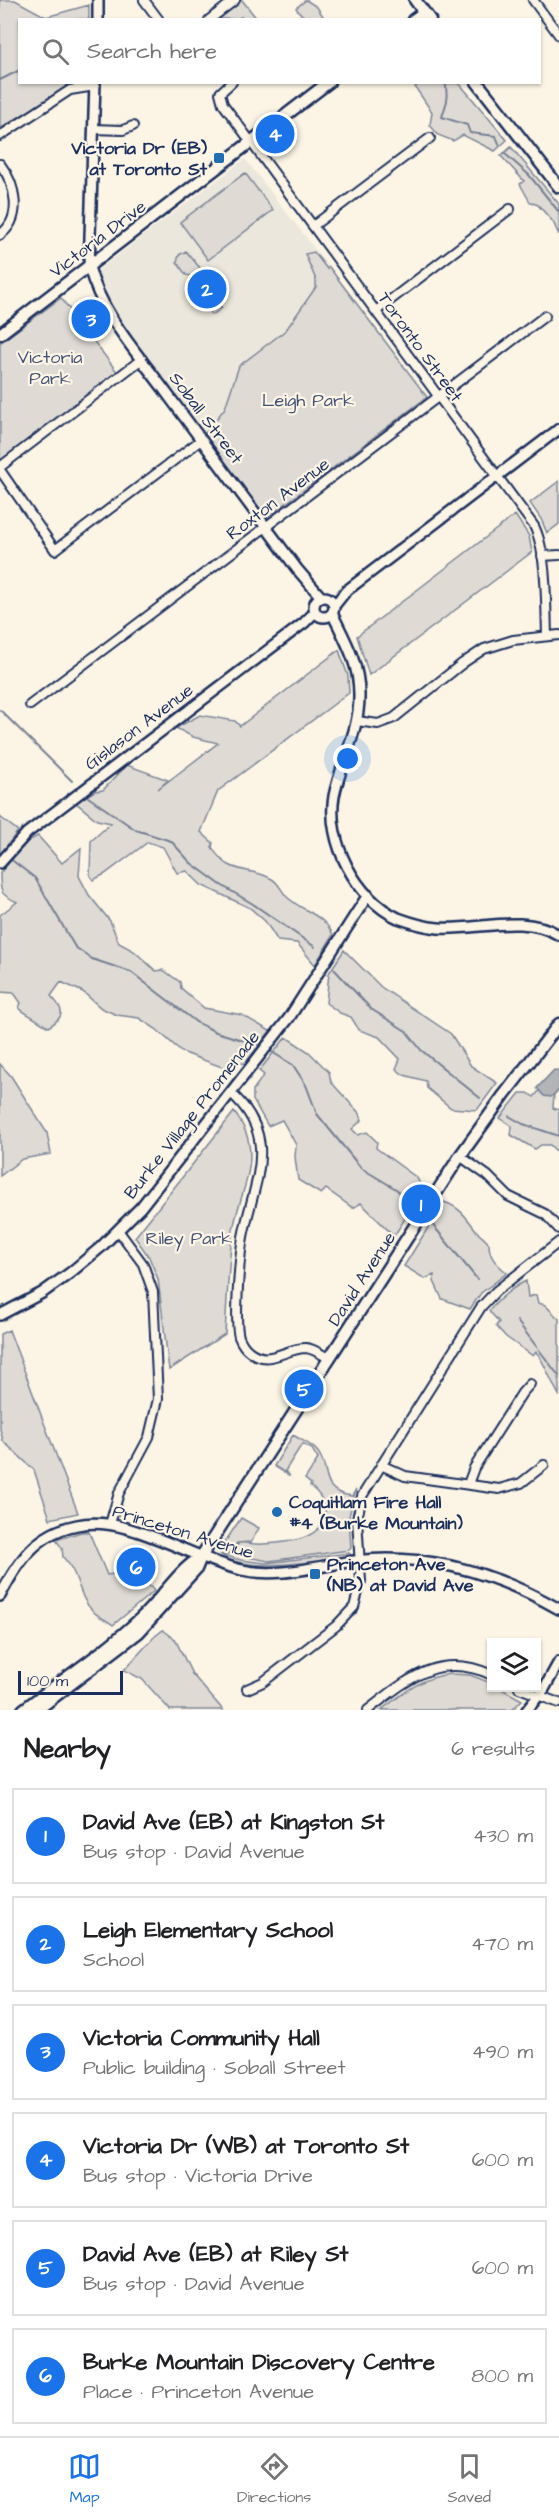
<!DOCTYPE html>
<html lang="en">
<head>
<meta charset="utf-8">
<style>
	body { margin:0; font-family:"Architects Daughter",sans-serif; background:#f2f2f2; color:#202124 }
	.controls { position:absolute; right:18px; bottom:18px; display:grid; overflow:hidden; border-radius:0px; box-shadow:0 2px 4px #0004 }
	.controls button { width:54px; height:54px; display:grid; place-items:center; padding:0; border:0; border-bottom:2px solid #e0e0e0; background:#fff; color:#202124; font:30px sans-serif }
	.scale { position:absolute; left:18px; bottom:15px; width:105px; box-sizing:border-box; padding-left:6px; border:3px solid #1b2f5e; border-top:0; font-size:16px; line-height:21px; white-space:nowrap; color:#1b2f5e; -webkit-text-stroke:4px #fcf5e5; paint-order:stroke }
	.you { position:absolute; left:348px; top:759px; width:21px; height:21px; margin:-15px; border:4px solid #fff; border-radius:50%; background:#1a73e8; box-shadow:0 0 0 9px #1a73e833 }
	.badge { display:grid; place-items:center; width:39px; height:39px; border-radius:50%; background:#1a73e8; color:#fff; font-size:20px; font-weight:700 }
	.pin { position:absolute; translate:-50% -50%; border:3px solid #fff; box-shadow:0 2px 6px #0006 }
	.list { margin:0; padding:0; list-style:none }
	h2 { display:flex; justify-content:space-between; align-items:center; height:78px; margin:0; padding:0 24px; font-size:26px }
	h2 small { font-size:20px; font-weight:400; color:#757577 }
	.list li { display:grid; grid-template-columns:39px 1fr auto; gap:18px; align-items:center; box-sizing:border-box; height:96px; margin:0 12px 12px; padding:0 12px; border:2px solid #e0e0e0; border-radius:0px }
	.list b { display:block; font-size:22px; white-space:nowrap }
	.list p { margin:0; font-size:20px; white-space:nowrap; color:#757577 }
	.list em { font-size:20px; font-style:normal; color:#757577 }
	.icon { flex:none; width:33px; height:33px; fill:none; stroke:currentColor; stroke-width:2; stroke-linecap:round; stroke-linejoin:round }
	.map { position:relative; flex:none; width:559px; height:1710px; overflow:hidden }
	.search { position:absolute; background:#fff; box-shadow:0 2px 4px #0004; left:18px; right:18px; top:18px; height:66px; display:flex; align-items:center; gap:15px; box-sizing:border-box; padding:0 21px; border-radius:0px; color:#757577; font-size:22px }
	.sheet { height:726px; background:#fff }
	nav { display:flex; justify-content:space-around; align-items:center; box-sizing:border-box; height:84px; border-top:2px solid #e0e0e0; background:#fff; font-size:16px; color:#757577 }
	nav a { display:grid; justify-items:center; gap:3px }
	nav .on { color:#1a73e8 }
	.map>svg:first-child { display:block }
	.built { fill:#ece7dc }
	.green { fill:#dfdbd4; stroke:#7d8599; stroke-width:1.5 }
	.water { fill:#b2b4b8; stroke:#767f94; stroke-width:1.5 }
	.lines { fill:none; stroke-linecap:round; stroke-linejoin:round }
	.stream { stroke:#767f94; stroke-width:2 }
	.minor-casing { stroke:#1b2f5e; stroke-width:12 }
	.tertiary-casing { stroke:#1b2f5e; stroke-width:14 }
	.secondary-casing { stroke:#1b2f5e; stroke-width:15 }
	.minor { stroke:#fcf5e5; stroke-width:8 }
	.tertiary { stroke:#fcf5e5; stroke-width:9 }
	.secondary { stroke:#fcf5e5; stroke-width:10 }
	.poi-dot { fill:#1f6fb2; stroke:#fcf5e5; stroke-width:2 }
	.labels { text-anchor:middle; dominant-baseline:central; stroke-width:4.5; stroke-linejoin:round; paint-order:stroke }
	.poi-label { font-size:18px; font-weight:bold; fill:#1b2f5e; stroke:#fcf5e5; text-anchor:start }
	.street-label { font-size:18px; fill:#1b2f5e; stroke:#fcf5e5 }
	.park-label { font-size:18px; fill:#425176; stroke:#fcf5e5 }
</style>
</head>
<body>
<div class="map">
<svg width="559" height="1710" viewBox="0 0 559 1710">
	<rect width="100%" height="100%" fill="#fcf5e5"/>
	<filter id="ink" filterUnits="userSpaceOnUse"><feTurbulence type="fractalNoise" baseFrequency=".0167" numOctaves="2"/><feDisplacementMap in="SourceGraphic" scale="12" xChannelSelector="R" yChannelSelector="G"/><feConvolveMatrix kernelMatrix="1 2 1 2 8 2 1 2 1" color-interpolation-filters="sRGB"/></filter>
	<g filter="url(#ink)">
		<path class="built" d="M245,159L329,267L286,330L239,366L225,408L203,436L90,276Z"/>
		<path class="green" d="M0,0H15L46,17L89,5V19L20,20V82L73,83L0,129Z
			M242,0L257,19H217Z
			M306,0L317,7L325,19C311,20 304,20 296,8Z
			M421,83H459L507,140L495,151L463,135L453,141L438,135L430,125L432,112L415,87Z
			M511,147L559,204V235L553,222L538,205L530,202L520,184L524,181L501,156Z
			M245,173L273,210L208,260L180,222Z
			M186,251L200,268L191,276L186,275L177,262L179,255Z
			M314,252L327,269L329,267L427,397L264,520L203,436L225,408L239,366L286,330L316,287V280L305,254Z
			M208,289L222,308L212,315L198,296Z
			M61,298L121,377L0,467V343Z
			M559,481V524L547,533L541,519L530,503Z
			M515,515L529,536L532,552L369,675L357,636Z
			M339,650L348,676L349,693L218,791L201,832L213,843L212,847C229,877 251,866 272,879C280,884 281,891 287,897C303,912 324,914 333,935L315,965L297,943L278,941L265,921L250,908L201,885L187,871L177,873L163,847L148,842L105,874L93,880L90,875L91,841L111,823L97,820L75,802L95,791L103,790L127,765L168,780L158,789L218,743L193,737L176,728L200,715L235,721L240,726Z
			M0,817L18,831L0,855Z
			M38,836L62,863L81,848L79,876L89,895L110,921L119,943L134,951L156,971L163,970L180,982L181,988L204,1008L242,1015L270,1031L246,1063L233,1064L227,1069L182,1052L156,1029L139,1018L117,1015L101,1008L83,992L61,982L51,996C64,1009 66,1017 48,1027L21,1010L19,1007L21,1003L14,993L0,992V915L17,902C0,894 0,893 0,873L28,841Z
			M344,950L381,987L451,1034L471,1066L497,1083L477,1110L451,1108L427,1088L426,1081L404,1075L396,1069L400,1059L379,1037L359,1030L351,1017L340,1013L326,1003L329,973Z
			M286,1037L309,1052L329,1072L331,1082L360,1114L362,1120L352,1129L358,1135L367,1132L377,1142L376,1148L417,1178L423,1190L394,1236L361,1203L353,1208L326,1189L321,1194L298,1180L295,1157L296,1145L282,1120L268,1126L253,1100V1090L264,1075L259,1071Z
			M0,1064L11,1076L47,1133L51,1154L22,1159L0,1176Z
			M539,1091L554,1093L553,1108L559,1110V1154L550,1145H541L535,1149L511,1135L512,1126L500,1118L520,1093H528L534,1097Z
			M234,1112C268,1155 238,1191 232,1236C228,1268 227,1301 225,1334L169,1370L158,1279L149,1257L135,1237Z
			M444,1202C462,1208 467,1219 479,1234C483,1238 486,1239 489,1244C489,1258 497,1264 507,1273L481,1293L470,1309L442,1299L434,1281V1275L425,1279L404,1266Z
			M526,1281L528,1297L536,1295L538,1303L545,1305L559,1319V1395C553,1386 542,1357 536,1352L533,1356L506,1337L496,1326L499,1322L489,1311C500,1298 511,1288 526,1281Z
			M9,1330L78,1513L50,1519L34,1470L3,1441L0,1429V1334Z
			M293,1435C301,1440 311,1444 317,1451C332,1468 317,1492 352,1496L356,1489L349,1516L351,1548L349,1550L269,1561L230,1554L239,1543C248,1542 254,1545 263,1544C283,1543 322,1541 325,1514C326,1502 319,1493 310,1486L311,1484L305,1479L318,1459L312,1449L302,1444L285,1471L290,1476L274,1466Z
			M241,1518L259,1528L251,1542L237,1543L229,1554L222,1552L221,1548Z
			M81,1532H89L107,1575L121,1573L151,1587L154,1591L113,1625C107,1620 98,1617 93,1611C78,1598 80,1574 63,1557L62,1548L56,1540Z
			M349,1553L351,1555L343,1558C313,1561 244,1574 220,1554L241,1560L266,1563Z
			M163,1630L175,1639L192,1674L223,1710H170L142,1679L124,1670L154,1637Z
			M450,1674L470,1675L491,1683L492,1688H500L522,1700L512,1710H381C403,1693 422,1677 450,1674Z"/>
		<path class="water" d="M554,1070L559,1071V1090L551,1097L544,1096L537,1088Z"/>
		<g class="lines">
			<path class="stream" d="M236,20L241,17L243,20
				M278,20L281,17H305L306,20
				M0,80L20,70
				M442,82L446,85L447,101L442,117L467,125L470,133L496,136L500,146
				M504,153L529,175L559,212
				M0,710L72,781
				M88,797L136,830L171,841L191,863L221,885L253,904L315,947
				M9,858L35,878L75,947L92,959L131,972L196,1022L216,1032L262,1046
				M333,968L371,1009L406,1031L421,1050L480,1098
				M267,1049L293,1065L306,1085L317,1114L361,1168L396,1189L409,1201
				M509,1116L523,1124L559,1136
				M432,1224L477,1279
				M517,1321L559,1376"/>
			<defs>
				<path id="minor" d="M144,0L159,20
					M533,0L559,35
					M209,20L235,0
					M232,82L220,93L223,104L534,526C547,551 546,607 547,636
					M93,129L123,130L133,126
					M0,136L70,90L95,86
					M0,164C16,185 23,218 0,235
					M313,226L430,138
					M376,311L510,209
					M0,467L142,359
					M0,470L55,550L201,440
					M542,556L559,555
					M30,705L545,316
					M357,721L378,724L394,718L463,663L484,649L513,640L559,635
					M231,1093C280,1137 255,1179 244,1232C240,1250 234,1320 239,1337C241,1342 245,1348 249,1351C269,1367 285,1348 306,1348C315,1349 322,1355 330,1359
					M460,1156L488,1176L508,1196L545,1214L559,1229
					M381,1465L405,1476L499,1489L521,1483L544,1465
					M468,1484L474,1468L522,1393L530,1384
					M110,1524L119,1493L149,1437L158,1399L153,1292L143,1264L118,1230
					M519,1688L559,1703
					M247,1689L263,1682L336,1626L354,1607L361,1581L357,1519L362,1496L481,1307L496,1291L559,1242
					M368,1710C408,1679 439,1651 492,1675"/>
				<path id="tertiary" d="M98,20V0
					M95,82L89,267C102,316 139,355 168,395C211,453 254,511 297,569L321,597
					M314 607a10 10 0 1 1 20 0a10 10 0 1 1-20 0Z
					M334,606L346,591L559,429
					M332,613C345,640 359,663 359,694C360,730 341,762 334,796C326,841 356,899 398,918C409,922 426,927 438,928C477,931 522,913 559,935
					M0,863L27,833L304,623L315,612
					M0,1315L42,1293L70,1273L101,1247L141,1207L289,1018L368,895
					M0,1596C18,1562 36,1533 77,1525C128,1514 191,1559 242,1570C278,1578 318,1566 354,1561C427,1552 496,1573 559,1609
					M527,1710L544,1689L559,1662"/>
				<path id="secondary" d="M415,0L430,20
					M413,20L424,12
					M477,82L559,187
					M0,334L329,82
					M23,1710C62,1680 104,1653 140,1619C161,1600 177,1571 201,1557
					M37,1710L139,1632L196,1569L201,1557L460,1156L504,1095L559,1024"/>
			</defs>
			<use href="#minor" class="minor-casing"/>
			<use href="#tertiary" class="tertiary-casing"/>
			<use href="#secondary" class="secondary-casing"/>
			<use href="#minor" class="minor"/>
			<use href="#tertiary" class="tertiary"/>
			<use href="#secondary" class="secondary"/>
		</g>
	</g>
	<g class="poi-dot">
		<rect x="213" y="152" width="12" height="12" rx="3"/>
		<circle cx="277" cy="1512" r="6"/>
		<rect x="309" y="1568" width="12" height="12" rx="3"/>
	</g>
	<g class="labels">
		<g class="poi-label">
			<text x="207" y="148" text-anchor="end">Victoria Dr (EB)<tspan x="207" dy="21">at Toronto St</tspan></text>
			<text x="289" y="1502">Coquitlam Fire Hall<tspan x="289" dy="21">#4 (Burke Mountain)</tspan></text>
			<text x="327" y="1564">Princeton Ave<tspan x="327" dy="21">(NB) at David Ave</tspan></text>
		</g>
		<g class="street-label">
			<text transform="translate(98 239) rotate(-37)">Victoria Drive</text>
			<text transform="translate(420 347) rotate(54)">Toronto Street</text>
			<text transform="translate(206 418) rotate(53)">Soball Street</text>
			<text transform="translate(278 499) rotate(-37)">Roxton Avenue</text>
			<text transform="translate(139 727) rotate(-37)">Gislason Avenue</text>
			<text transform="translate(192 1115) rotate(-52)">Burke Village Promenade</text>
			<text transform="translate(362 1279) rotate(-57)">David Avenue</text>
			<text transform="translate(183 1532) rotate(17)">Princeton Avenue</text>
		</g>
		<g class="park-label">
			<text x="50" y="357">Victoria<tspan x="50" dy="21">Park</tspan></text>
			<text x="308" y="400">Leigh Park</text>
			<text x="189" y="1238">Riley Park</text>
		</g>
	</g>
</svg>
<div class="controls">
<button><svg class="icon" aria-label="layers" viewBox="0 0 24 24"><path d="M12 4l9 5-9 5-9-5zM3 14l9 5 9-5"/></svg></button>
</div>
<div class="scale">100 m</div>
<div class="you"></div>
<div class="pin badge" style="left:421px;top:1204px">1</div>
<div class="pin badge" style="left:207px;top:289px">2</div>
<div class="pin badge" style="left:91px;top:319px">3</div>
<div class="pin badge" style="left:275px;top:134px">4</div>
<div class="pin badge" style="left:304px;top:1389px">5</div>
<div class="pin badge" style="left:136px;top:1567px">6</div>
<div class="search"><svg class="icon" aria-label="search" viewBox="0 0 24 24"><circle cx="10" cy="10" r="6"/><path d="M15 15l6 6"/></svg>Search here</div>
</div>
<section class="sheet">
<h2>Nearby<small>6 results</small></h2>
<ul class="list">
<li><span class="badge">1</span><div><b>David Ave (EB) at Kingston St</b><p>Bus stop · David Avenue</p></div><em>430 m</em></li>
<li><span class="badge">2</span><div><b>Leigh Elementary School</b><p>School</p></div><em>470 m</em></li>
<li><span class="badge">3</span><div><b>Victoria Community Hall</b><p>Public building · Soball Street</p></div><em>490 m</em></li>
<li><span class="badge">4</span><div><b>Victoria Dr (WB) at Toronto St</b><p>Bus stop · Victoria Drive</p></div><em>600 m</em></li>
<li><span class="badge">5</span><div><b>David Ave (EB) at Riley St</b><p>Bus stop · David Avenue</p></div><em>600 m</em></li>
<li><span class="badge">6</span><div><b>Burke Mountain Discovery Centre</b><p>Place · Princeton Avenue</p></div><em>800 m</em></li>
</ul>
</section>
<nav>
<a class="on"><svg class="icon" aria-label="map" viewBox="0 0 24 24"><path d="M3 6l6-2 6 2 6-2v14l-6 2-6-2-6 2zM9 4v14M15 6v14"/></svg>Map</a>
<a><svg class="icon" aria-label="directions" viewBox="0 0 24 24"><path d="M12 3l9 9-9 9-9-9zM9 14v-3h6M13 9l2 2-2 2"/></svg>Directions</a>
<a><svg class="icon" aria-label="saved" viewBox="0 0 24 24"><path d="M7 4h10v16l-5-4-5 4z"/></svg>Saved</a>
</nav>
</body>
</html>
